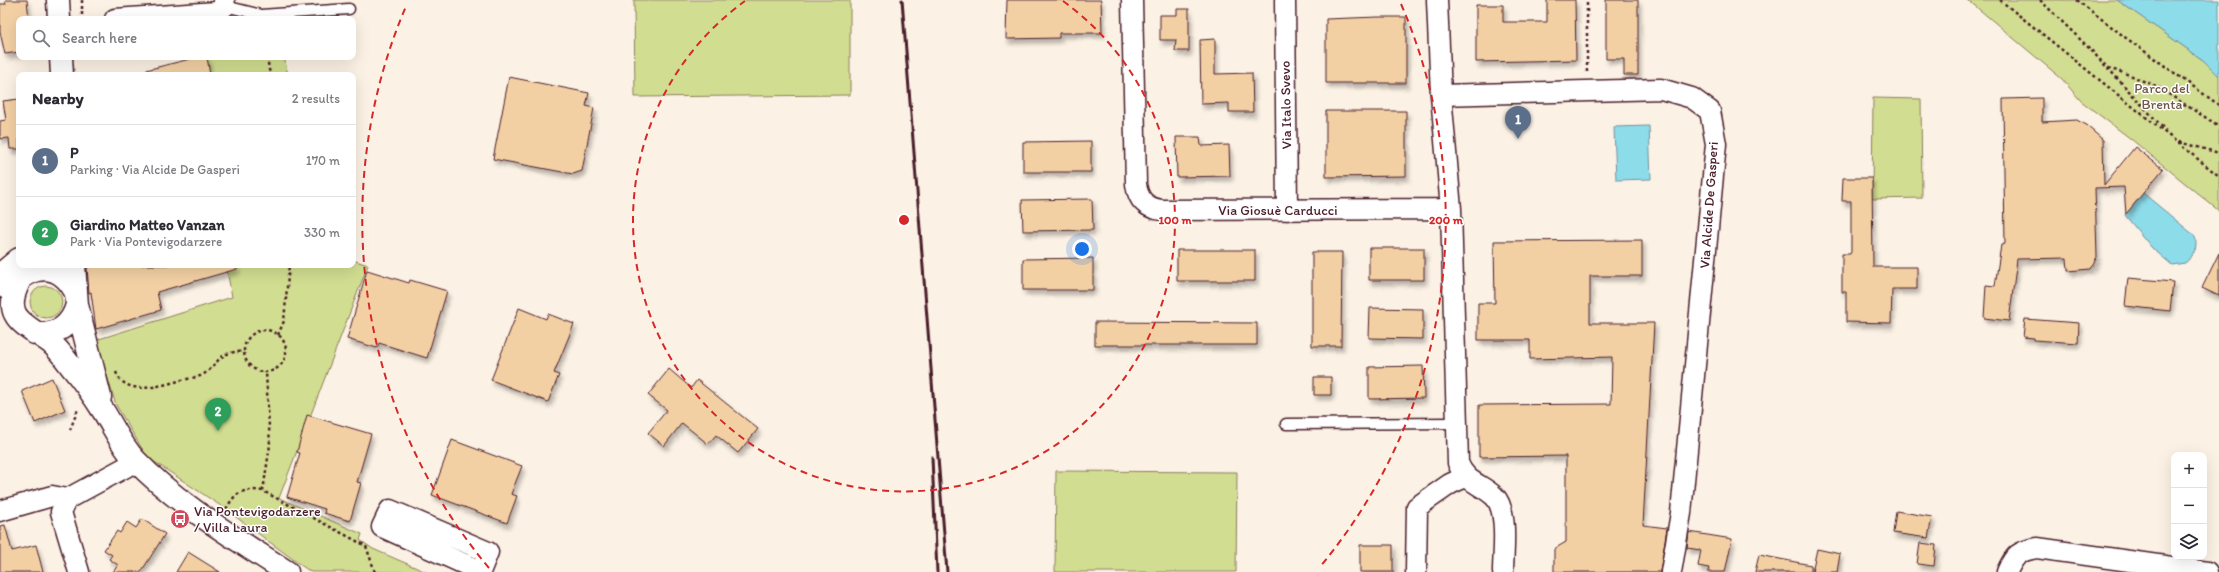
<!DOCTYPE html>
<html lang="en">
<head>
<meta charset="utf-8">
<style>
	body { margin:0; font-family:Itim,sans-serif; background:#f7f7f7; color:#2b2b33 }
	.controls { position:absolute; right:12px; bottom:12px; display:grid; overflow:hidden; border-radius:8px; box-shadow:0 4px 16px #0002 }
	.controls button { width:36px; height:36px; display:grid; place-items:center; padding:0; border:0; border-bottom:1px solid #e1e1e2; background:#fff; color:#2b2b33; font:20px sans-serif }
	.you { position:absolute; left:1082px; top:249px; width:14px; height:14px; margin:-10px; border:3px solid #fff; border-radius:50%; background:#1a73e8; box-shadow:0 0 0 6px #1a73e833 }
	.badge { display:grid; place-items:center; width:26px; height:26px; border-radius:50%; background:#111827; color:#fff; font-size:13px; font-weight:700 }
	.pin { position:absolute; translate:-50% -33px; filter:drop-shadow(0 1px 2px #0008) }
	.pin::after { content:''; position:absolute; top:21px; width:14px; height:12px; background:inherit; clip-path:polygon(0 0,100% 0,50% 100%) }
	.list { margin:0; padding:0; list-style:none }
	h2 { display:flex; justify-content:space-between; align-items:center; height:52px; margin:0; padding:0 16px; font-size:17px }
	h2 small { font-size:13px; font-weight:400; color:#7c7c81 }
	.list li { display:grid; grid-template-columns:26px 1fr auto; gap:12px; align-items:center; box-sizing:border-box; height:72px; padding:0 16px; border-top:1px solid #e1e1e2 }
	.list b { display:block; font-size:15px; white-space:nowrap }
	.list p { margin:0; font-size:13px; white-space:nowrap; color:#7c7c81 }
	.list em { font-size:13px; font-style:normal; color:#7c7c81 }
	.icon { flex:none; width:22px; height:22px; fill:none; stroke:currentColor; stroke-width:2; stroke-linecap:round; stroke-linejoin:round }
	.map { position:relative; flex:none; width:2219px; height:572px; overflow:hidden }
	.search { position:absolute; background:#fff; box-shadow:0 4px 16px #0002; left:16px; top:16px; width:340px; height:44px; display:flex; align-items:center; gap:10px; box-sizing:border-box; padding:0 14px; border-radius:8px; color:#7c7c81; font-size:15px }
	.panel { position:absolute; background:#fff; box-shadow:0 4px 16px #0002; left:16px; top:72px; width:340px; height:196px; border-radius:8px }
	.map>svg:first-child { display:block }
	.green { fill:#d1dd90; stroke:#8e7e5e }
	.water { fill:#8ddcea; stroke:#72909e }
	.building { fill:#f3d0a4; stroke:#4a1f2b; filter:url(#shadow) }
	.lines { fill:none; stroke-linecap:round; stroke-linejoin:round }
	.service-casing { stroke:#4a1f2b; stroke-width:13 }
	.minor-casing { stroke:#4a1f2b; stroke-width:23 }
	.secondary-casing { stroke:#4a1f2b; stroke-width:25 }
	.path { stroke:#4a1f2b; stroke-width:2.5; stroke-dasharray:3 3; stroke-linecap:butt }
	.service { stroke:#fff; stroke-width:10 }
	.minor { stroke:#fff; stroke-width:20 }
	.secondary { stroke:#fff; stroke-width:22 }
	.rail { stroke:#4a1f2b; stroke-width:3 }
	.ring { fill:none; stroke:#d62828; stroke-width:2; stroke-dasharray:7 5 }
	.labels { text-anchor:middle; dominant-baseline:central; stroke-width:3; stroke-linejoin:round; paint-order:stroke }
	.park-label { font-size:14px; fill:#725849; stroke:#fff }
	.street-label { font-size:14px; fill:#4a1f2b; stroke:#fff }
	.poi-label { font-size:14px; fill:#4a1f2b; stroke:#fff; text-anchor:start }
	.centre { fill:#d62828; stroke:#fff; stroke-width:2 }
	.ring-label { font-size:12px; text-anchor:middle; font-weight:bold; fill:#d62828; stroke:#fff; stroke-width:3; stroke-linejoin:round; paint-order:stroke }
</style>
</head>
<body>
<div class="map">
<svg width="2219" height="572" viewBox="0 0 2219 572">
	<defs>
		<filter id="shadow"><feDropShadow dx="2.5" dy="4.5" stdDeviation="2" flood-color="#0004"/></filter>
	</defs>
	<rect width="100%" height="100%" fill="#fbf1e4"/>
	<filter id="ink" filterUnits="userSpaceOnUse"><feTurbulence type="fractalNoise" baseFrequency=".025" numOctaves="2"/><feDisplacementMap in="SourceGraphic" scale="8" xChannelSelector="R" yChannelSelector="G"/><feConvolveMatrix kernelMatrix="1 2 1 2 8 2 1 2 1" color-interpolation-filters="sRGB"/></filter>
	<g filter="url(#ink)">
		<path class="green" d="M634,0H850V95L635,97Z
			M1968,0H2117L2203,60L2219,76V211L2131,139L2081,101L2062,79Z
			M204,57H284L288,75H208Z
			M1873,98L1921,99L1922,198L1872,199Z
			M353,260L368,265L279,498L362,534L360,540L373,549L426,572H311L302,566L221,506L147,457L116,405L96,340L232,297L226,265H353Z
			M30 302a16 16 0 1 1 32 0a16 16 0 1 1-32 0Z
			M1056,471L1237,472L1236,572H1055Z"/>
		<path class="water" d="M2117,0H2219V76L2203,60Z
			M1649,126L1651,179L1616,180L1614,127Z
			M2143,193L2195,236C2198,248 2194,256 2185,263L2172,265L2152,248L2125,215Z"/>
		<path class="building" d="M5,0H27L29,19H19V52L5,54L0,32V4H6Z
			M1007,0H1101L1102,33H1059V38L1006,39Z
			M1547,0H1575L1576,60L1476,62V5H1503V22H1547Z
			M1606,0H1638V75H1624V59H1606Z
			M1177,9H1189V51H1175L1176,40H1160V15H1177Z
			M1378,17H1406V83H1326V19Z
			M1215,39V74L1252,73L1253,112H1229V103L1201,104L1200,40Z
			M198,57H207L210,75H146V70Z
			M509,77L589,93L586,106L594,108L582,171L573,174L493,159Z
			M2042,98V122L2077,120L2087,126L2103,140L2104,185L2135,147L2163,169L2126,214L2124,187L2095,188L2097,257L2090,269L2068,271L2067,258L2017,259L2009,321L1984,318L1986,285L1995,286L2001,245L2005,244L2003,99Z
			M19,99V149H10L9,138L0,139V121L6,120L3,101Z
			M1326,111H1406V176L1326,177Z
			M1176,137H1200L1201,146L1229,145L1230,176L1177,177Z
			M1091,141V172H1023V142Z
			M1843,178H1872L1873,267H1917V289H1892L1891,323L1846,322V292H1842V254H1850L1851,252V201H1842Z
			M1092,199L1093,230L1023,231L1022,200Z
			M1642,240V276H1590V323H1654L1643,525L1667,528L1660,572H1554V549L1566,542V456L1479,457V405L1611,404L1612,357L1530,359V340H1478V303H1495L1494,241Z
			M1369,248H1424V280H1369Z
			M1177,250H1255V281H1177Z
			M1312,252H1342L1341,346H1312Z
			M2219,253V296L2202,288Z
			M1093,258V290H1023V259Z
			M103,265H237V269L157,292L161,310L96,329L91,292L89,293L87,267Z
			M367,270L409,283L410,280L447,291L427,358L379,343L377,348L347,339Z
			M2128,278L2173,282L2170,311L2125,306Z
			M519,308L546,319L548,314L574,324L554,373L559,375L548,402L491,380Z
			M1370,308L1423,309V339L1369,338Z
			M2025,319L2079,323L2078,343L2034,340V338L2023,337Z
			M1095,322L1257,323V345H1095Z
			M1423,366L1424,398L1369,399V367Z
			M669,369L691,388L697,380L758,429L738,453L716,435L708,444L682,423L664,446L648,433L667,410L648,395Z
			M1314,377H1331V395H1314Z
			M52,378L65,410L35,423L22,391Z
			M307,415L371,434L357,482L361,483L350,521L324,513L325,509L287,497L300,453L297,452Z
			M452,440L522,466L511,494L517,496L507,523L432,495Z
			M1896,511L1932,517L1928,538L1893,533Z
			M142,519L165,534L141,572H113L118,565L109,559L112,555L104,550L117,531L120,533L127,522L136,528Z
			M5,525L12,551L36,545L43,572H0V526Z
			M1689,532L1732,539L1725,572H1708L1709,568L1698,566L1701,550L1687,548Z
			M1920,543L1936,545L1934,566L1917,564Z
			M1360,545H1393V572H1360Z
			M1817,549L1840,554L1837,572H1812Z
			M188,552L220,572H176Z
			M1759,555L1811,565V572H1755Z"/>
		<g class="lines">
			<defs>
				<path id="service" d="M225,6L261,15L349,9
					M1286,424L1456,423"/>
				<path id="minor" d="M1132,0L1136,184C1138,200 1146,208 1162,210L1451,209
					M1285,0L1287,210
					M1437,0L1441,95L1451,209L1458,463C1466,483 1480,483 1494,496C1509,510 1503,553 1503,572
					M115,19L217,12L225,6L224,0
					M1441,95L1661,89L1692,98L1710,111L1716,144L1681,513L1671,572
					M0,511L52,496L67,499
					M79,572L61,512L67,499L126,467L134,459
					M480,572L488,552L390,510L382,527L480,571
					M1416,572L1417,507L1450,484L1465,477
					M2007,572C2014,555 2019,551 2037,548L2207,572"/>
				<path id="secondary" d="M58,0L59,19
					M61,57L62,75
					M74,265L77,305L100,397
					M0,275L19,259
					M20,280C0,318 25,324 50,342C57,348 64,357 70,365C82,379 94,396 104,412C114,428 122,446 135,460C178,505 235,538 287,572
					M7,288C15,283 22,276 31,272C51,264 67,275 76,293
					M35,333C57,336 71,326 77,305"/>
			</defs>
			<use href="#service" class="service-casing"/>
			<use href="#minor" class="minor-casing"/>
			<use href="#secondary" class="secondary-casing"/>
			<path class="path" d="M82,0V19
				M2000,0L2219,176
				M2040,0L2090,49L2166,131
				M2077,0L2126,38L2219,105
				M267,57L270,75
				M2108,68L2130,75L2159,88L2219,126
				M1587,72V0
				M2179,142L2219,153
				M244 351a21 21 0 1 1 42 0a21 21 0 1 1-42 0Z
				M278,335L284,321L289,265
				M116,372C125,397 159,386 179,381C185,379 194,378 200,376C219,368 215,350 244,352
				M70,430L78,409
				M263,491L270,445L266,372
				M226,509C236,492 242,488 263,491L366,546L375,572"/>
			<use href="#service" class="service"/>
			<use href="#minor" class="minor"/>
			<use href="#secondary" class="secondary"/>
			<path class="rail" d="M902,0L947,572
				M932,457L937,572"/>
		</g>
	</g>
	<g class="ring">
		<path d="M1063 1A271 271 0 1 1 745 1"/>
		<path d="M489 568A542 542 0 0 1 407 4M1401 4A542 542 0 0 1 1319 568"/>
	</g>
	<defs>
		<symbol id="bus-disc" viewBox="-11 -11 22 22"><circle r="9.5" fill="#d1495b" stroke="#fff"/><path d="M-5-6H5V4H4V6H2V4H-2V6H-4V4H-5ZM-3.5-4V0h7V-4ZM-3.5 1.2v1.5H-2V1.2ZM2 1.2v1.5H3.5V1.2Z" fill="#fff"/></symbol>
	</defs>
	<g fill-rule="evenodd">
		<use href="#bus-disc" x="169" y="508" width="22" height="22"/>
	</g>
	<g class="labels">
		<g class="park-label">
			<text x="2162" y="88">Parco del<tspan x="2162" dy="16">Brenta</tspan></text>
		</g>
		<g class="street-label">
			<text transform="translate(1286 105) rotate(-91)">Via Italo Svevo</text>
			<text transform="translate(1709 205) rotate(-86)">Via Alcide De Gasperi</text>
			<text x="1278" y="210">Via Giosuè Carducci</text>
		</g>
		<g class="poi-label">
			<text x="194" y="511">Via Pontevigodarzere<tspan x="194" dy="16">/ Villa Laura</tspan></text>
		</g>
	</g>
	<circle cx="904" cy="220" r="6" class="centre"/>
	<g class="ring-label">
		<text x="1175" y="224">100 m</text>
		<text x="1446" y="224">200 m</text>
	</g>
</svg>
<div class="controls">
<button>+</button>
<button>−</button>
<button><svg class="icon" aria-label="layers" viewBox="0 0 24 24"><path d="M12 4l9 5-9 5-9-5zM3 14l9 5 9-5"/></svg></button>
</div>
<div class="you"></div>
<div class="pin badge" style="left:1518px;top:139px;background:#5c6f8a">1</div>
<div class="pin badge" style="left:218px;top:431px;background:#2e9e5b">2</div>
<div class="search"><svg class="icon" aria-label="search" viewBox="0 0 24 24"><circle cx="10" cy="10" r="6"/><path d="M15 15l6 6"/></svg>Search here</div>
<section class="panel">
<h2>Nearby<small>2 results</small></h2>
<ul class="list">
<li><span class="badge" style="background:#5c6f8a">1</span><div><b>P</b><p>Parking · Via Alcide De Gasperi</p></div><em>170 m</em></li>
<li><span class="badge" style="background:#2e9e5b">2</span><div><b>Giardino Matteo Vanzan</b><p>Park · Via Pontevigodarzere</p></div><em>330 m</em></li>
</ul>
</section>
</div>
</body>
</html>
